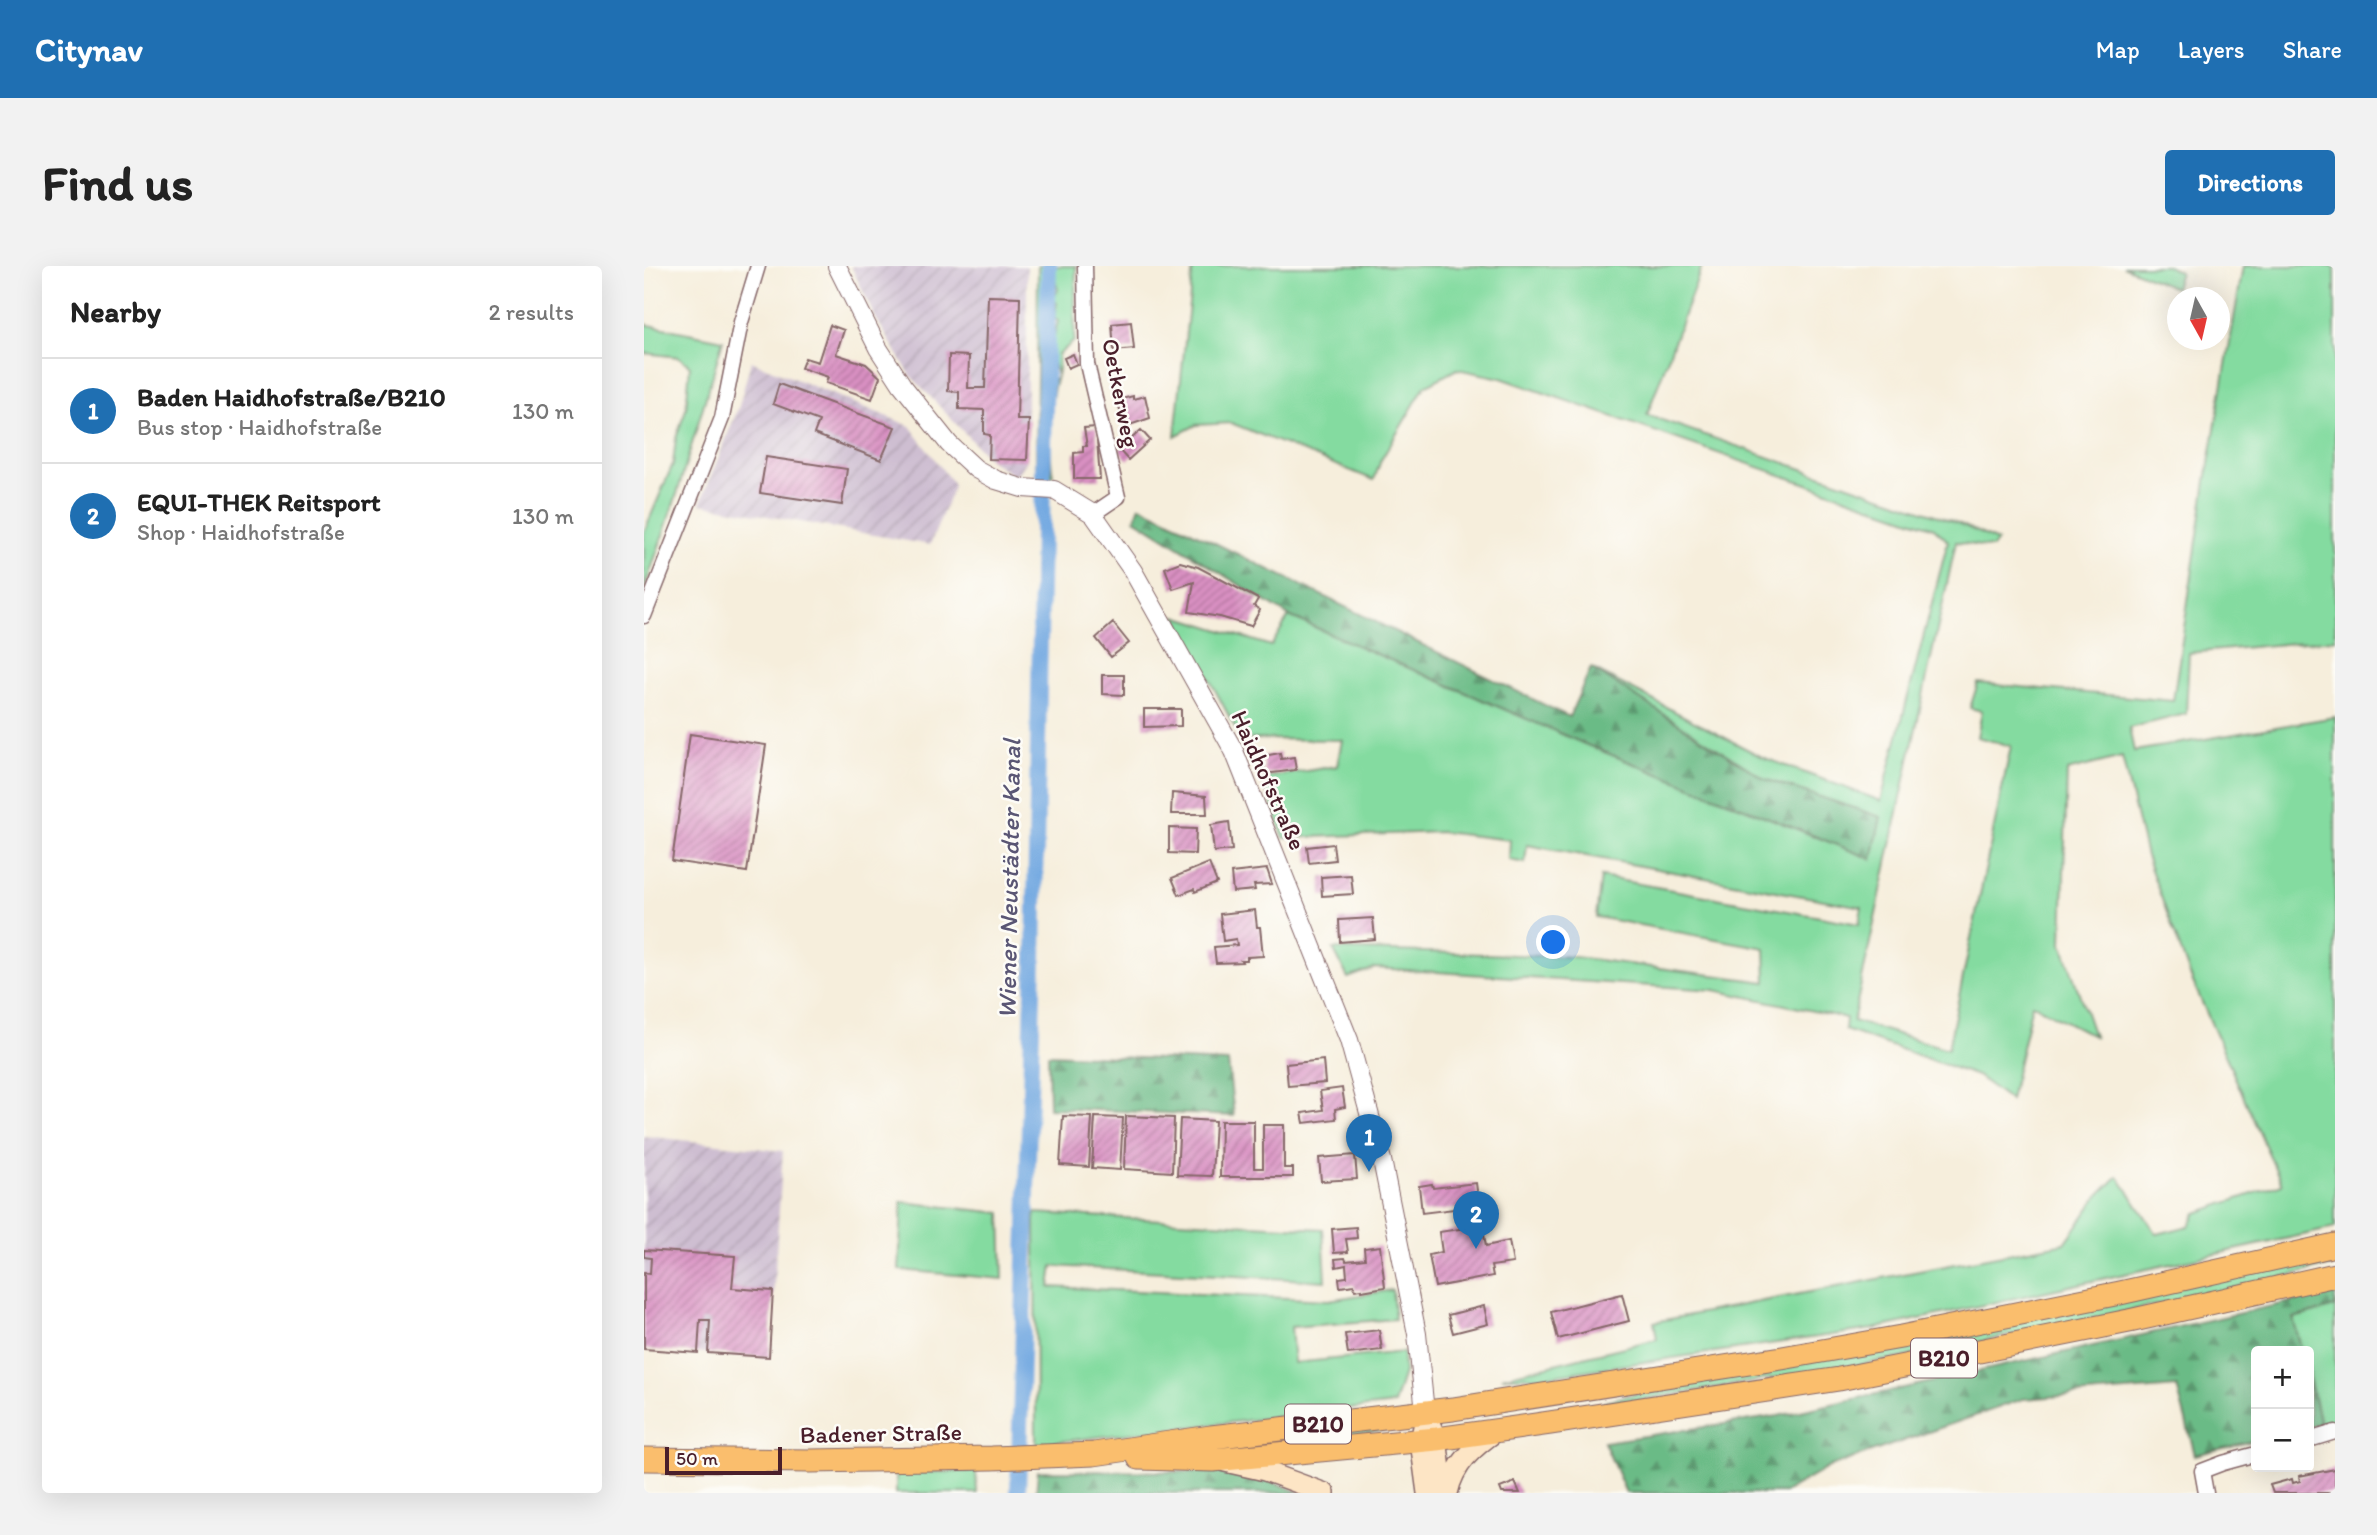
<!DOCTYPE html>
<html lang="en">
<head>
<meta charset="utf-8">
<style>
	body { margin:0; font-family:Itim,sans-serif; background:#f2f2f2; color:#222 }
	.controls { position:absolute; right:21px; bottom:21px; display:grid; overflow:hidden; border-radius:7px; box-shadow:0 7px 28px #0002 }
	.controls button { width:63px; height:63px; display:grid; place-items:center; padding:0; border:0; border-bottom:2px solid #e0e0e0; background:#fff; color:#222; font:35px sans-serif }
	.compass { position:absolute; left:1523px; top:21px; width:63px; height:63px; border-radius:50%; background:#fff; box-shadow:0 7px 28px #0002; rotate:172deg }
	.scale { position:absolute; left:21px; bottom:18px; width:117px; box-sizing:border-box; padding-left:7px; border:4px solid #4a1f2b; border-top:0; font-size:19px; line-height:24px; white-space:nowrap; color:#4a1f2b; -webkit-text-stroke:5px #fdfcf7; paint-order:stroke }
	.you { position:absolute; left:910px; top:677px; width:24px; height:24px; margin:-18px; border:5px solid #fff; border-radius:50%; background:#1a73e8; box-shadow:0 0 0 10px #1a73e833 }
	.badge { display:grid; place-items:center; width:46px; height:46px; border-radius:50%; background:#1f6fb2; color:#fff; font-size:23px; font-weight:700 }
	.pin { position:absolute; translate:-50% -58px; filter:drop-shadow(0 2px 4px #0008) }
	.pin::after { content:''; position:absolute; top:37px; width:24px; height:21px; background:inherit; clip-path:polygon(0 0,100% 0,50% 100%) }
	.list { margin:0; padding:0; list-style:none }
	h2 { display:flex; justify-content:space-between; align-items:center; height:91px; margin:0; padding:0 28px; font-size:30px }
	h2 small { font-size:23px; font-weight:400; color:#767676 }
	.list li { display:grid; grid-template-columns:46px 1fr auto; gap:21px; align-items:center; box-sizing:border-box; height:105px; padding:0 28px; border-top:2px solid #e0e0e0 }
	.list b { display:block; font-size:26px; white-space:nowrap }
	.list p { margin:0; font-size:23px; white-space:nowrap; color:#767676 }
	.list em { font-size:23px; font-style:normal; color:#767676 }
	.map { position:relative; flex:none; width:1691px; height:1227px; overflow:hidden; border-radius:7px }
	header { display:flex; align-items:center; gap:42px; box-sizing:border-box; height:98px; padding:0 35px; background:#1f6fb2; color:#fff }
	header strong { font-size:33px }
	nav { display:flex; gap:38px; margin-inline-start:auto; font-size:24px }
	.intro { display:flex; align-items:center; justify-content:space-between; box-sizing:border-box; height:168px; padding:0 42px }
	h1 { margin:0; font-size:49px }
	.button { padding:18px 32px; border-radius:7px; background:#1f6fb2; color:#fff; font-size:24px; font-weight:700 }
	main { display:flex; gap:42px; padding:0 42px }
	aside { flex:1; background:#fff; border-radius:7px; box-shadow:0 7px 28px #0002 }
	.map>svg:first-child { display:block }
	.industrial { fill:url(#industrial-furrows) }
	.grass { fill:#84dba0; stroke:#677d66; stroke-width:2 }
	.forest { fill:url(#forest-firs); stroke:#5a6d58; stroke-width:2 }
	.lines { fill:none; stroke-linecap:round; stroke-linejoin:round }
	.canal { stroke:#73a9e1; stroke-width:16 }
	.building { fill:url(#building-hatch) }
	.minor-casing { stroke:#866769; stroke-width:17 }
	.tertiary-casing { stroke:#866769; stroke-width:20 }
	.secondary-casing { stroke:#866769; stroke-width:22 }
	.primary-casing { stroke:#866769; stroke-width:25 }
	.minor { stroke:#fff; stroke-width:14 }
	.tertiary { stroke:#fff; stroke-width:18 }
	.secondary { stroke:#fde5c5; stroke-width:19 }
	.primary { stroke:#fabe6d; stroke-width:23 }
	.labels { text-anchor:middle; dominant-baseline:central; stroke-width:5; stroke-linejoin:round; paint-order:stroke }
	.shield { fill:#fdfcf7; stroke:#806168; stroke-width:2 }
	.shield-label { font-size:23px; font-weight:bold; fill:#4a1f2b }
	.street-label { font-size:24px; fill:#4a1f2b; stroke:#fdfcf7 }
	.water-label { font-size:26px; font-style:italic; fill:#5a5674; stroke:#fdfcf7 }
</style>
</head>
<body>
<header>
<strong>Citynav</strong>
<nav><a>Map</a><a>Layers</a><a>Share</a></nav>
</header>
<div class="intro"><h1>Find us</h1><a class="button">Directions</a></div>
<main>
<aside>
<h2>Nearby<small>2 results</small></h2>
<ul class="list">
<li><span class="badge">1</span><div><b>Baden Haidhofstraße/B210</b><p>Bus stop · Haidhofstraße</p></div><em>130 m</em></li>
<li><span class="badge">2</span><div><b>EQUI-THEK Reitsport</b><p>Shop · Haidhofstraße</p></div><em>130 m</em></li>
</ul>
</aside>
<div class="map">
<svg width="1691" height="1227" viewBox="0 0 1691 1227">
	<defs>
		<pattern id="industrial-furrows" width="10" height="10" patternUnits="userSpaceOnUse" patternTransform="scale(1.75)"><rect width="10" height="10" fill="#cebed1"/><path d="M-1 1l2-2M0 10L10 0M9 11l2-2" fill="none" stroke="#b2a3b4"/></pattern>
		<pattern id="forest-firs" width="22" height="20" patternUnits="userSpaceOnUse" patternTransform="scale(1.75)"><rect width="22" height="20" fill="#6bbb86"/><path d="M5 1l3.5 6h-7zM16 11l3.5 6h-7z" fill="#5a976e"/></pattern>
		<pattern id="building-hatch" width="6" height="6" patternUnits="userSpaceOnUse" patternTransform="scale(1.75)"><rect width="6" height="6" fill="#d990c2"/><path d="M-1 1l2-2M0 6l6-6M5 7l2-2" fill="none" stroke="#b2759e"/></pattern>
	</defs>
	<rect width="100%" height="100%" fill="#fdfcf7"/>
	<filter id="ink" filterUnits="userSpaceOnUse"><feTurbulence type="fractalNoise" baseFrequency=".0143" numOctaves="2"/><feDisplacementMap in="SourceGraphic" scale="14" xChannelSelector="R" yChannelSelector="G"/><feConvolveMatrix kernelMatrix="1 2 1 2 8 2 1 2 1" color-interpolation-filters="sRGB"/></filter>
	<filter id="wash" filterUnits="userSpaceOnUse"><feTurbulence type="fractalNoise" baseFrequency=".00686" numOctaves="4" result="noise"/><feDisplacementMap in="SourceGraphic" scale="28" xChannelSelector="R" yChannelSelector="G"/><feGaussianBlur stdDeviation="1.57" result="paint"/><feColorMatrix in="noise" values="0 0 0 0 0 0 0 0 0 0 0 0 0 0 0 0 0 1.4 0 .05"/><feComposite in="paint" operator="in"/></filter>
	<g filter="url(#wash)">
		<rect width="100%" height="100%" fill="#f6eedc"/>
		<path class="industrial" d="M207,0H383V194L371,210L345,193L267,110L230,49Z
			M107,95L266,160L310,219L286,279L56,238L95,140Z
			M0,870L139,885L125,1091L0,1083Z"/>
		<path class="grass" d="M394,0H399L403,9L399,204L402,203L405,122L413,109L406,87L414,55L410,52L413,37L409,33L414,24L410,11V0H432L430,75L414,89C415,105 414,106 410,121C405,143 405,188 409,210L392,209Z
			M549,0H1058L1003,149L1314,257L1353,275L1348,282L1312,276L1209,755L1304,783L1367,480L1333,471L1338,445L1326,442L1334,417L1529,435L1562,215L1599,0H1691V373L1545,387L1542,448L1485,462L1490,485L1691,451V962L1229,1063L897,1111H858L1013,1073L1010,1056L1421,977L1455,929L1474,910L1513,968L1545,960L1552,947L1638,918L1546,709L1502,590L1478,491L1423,505L1418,678L1450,770L1388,738L1366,834L1333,810L1201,764L1202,752L1070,724L731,702L704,712L689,683L931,691L1122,716L1121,682L952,651L957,611L1215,658L1218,641L883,579L881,597L865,594L866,574L797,566L640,572L618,512L693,500L698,474L597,473L532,350L627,380L645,350L943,479L1228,593L1236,551L1121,513L947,402L1118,491L1237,535L1304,275L1290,262L857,112L813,103L781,120L737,194L730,214L587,157L552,159L531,170Z
			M1479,0H1523L1536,6L1531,22Z
			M0,58L79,74L33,228L0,324V266L29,198L32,172L42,143L46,100L35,91L0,87Z
			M258,936L357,947L359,1013L255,1004Z
			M391,947L679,963L682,1015L409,1000L406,1021L685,1034L748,1024L751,1053L647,1061L650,1097L759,1086L760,1107L750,1138L392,1178Z
			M1691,989V999L1542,1033L1256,1092L962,1139L961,1135L1035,1118Z
			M1691,1041V1154L1676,1158L1665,1112V1085H1658L1649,1052Z
			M751,1159L752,1162L741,1164L594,1182L568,1183V1180Z
			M332,1205L333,1227H252V1207Z"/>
		<path class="forest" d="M496,240L925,451L947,402L1121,513L1237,551L1228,593L943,479L645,350L491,253Z
			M404,788L584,796L590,850L405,842Z
			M1691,1026V1041L1649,1052L1658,1085H1612V1174L1551,1189L1533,1121L1379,1133L1187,1200L1140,1227H982L960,1176L1134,1150Z
			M1665,1112L1676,1158L1665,1161Z
			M394,1205L574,1206L622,1213L657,1227H392Z"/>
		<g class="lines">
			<path class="canal" d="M374,1227L390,694L399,211L405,0"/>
		</g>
		<g id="blocks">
			<path class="building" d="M344,30L376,31L373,154H385L383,194L345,193L346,169L340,168V144L315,143V126L304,125L305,89L325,90L324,122H341Z
				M487,56L490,83L470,85L468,58Z
				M186,59L200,64L192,88L222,98L236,111L228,133L182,117L184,111L157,102L161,92L174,96Z
				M429,88L433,98L424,102L420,92Z
				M135,118L251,161L237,194L170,168L175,155L129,138Z
				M489,130V133L501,130L506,152L480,161L478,150L481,149L480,144L476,145L474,134Z
				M452,161L456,213H430V187L439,186V180H443L440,162Z
				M497,164L506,174L484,194L475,184Z
				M122,191L203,203L198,239L116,227Z
				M536,296L554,301L614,333L610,340L616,344L607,360L576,351L545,346L550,316L529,323L521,302Z
				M469,357L485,377L467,391L452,372Z
				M458,409H480V429L458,428Z
				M500,443H537V460L500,461Z
				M46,468L122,479L103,606L28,595Z
				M636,487L637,493L650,491L652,504L621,508L619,490Z
				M528,527L562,530L563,548H527Z
				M585,556L588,584L570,586L567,559Z
				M525,562L552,563L551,588L525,587Z
				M689,578L691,594L665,597L663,581Z
				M565,597L573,617L551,626L550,623L535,629L528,612Z
				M623,603L628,618L610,619L611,624L589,626L587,607Z
				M707,609L709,628L678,630L677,611Z
				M611,644L613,661H616L619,690L603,691V694H597L598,696L572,697L570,681L593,679L592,673L579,675L576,648Z
				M729,652L731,673L696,676L695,654Z
				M679,794L681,817L644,820L642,798Z
				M698,822L701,841L691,843L692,853L660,857L658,847L679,844L676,825Z
				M419,850L448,851L445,901L416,899Z
				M482,850L530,852L528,906L480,903Z
				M451,851L479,852L476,904L448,902Z
				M536,853L571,855L568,910L533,909Z
				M577,855H610V902H619V859H640V902H649V911H576Z
				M711,889L713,913L677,915L675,892Z
				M832,917L835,940L778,947L775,920L788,918L789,922Z
				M837,952L842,980L865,975L869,997L847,1000L849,1010L791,1021L785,989L798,986L795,966L816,963L815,956Z
				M712,961L713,972L702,973L704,986L690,987L688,963Z
				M736,980L741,1021L718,1025V1023L711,1024L710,1019L696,1021L695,1012L703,1011L702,999L692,1001L691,993L701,992L702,995L721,993L720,982Z
				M0,984L91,990L88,1022L129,1025L125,1091L64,1087L66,1054H56L54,1087L0,1083V1007L6,1008L7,992L0,991Z
				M978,1028L985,1055L914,1073L907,1046Z
				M840,1040L844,1058L809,1067L804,1049Z
				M735,1064L738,1084L704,1088L701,1068Z
				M1691,1203V1227H1629L1626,1219L1648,1213L1649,1217L1656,1215L1655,1210Z
				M871,1216L876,1227H858L856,1222Z"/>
		</g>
	</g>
	<g filter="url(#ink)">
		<use href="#blocks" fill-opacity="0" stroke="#866769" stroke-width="2"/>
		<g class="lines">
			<defs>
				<path id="minor" d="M441,0L443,98L474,231L449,248
					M0,350L78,152L97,56L114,0
					M1665,1174L1691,1166
					M1562,1227L1558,1205L1579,1197L1612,1188"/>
				<path id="tertiary" d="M193,0L234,82L258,119L305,178L332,203L352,214L378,222L410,224L449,248L489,305L590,485L705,774L738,894L773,1068L781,1146"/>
				<path id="secondary" d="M781,1146L793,1173L800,1227
					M779,1161L776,1175L783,1227
					M581,1196L621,1205L681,1227
					M804,1227C810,1198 830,1181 853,1165"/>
				<path id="primary" d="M495,1192L569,1194L793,1173L906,1157L1195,1113L1485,1055L1691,1009
					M0,1193L166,1195L348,1192L450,1188L567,1171L809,1143L1138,1092L1257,1071L1476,1027L1691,979"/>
			</defs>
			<use href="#minor" class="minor-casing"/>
			<use href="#tertiary" class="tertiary-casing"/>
			<use href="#secondary" class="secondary-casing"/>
			<use href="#primary" class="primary-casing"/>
			<use href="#minor" class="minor"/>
			<use href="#tertiary" class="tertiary"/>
			<use href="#secondary" class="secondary"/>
			<use href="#primary" class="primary"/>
		</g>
	</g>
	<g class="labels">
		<g class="shield">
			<rect x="1267" y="1072.5" width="66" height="39" rx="5"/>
			<rect x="641" y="1138.5" width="66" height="39" rx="5"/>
		</g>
		<g class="shield-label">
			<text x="1300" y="1092">B210</text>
			<text x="674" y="1158">B210</text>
		</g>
		<g class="street-label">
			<text transform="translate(477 127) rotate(79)">Oetkerweg</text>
			<text transform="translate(625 514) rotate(66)">Haidhofstraße</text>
			<text transform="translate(237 1167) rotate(-1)">Badener Straße</text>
		</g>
		<g class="water-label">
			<text transform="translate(365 613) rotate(-89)">Wiener Neustädter Kanal</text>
		</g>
	</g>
</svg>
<div class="controls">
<button>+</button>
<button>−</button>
</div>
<svg class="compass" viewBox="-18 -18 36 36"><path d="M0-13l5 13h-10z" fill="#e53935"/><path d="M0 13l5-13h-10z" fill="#767676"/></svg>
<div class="scale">50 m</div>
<div class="you"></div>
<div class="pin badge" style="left:725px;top:906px">1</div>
<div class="pin badge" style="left:832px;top:983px">2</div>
</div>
</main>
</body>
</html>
